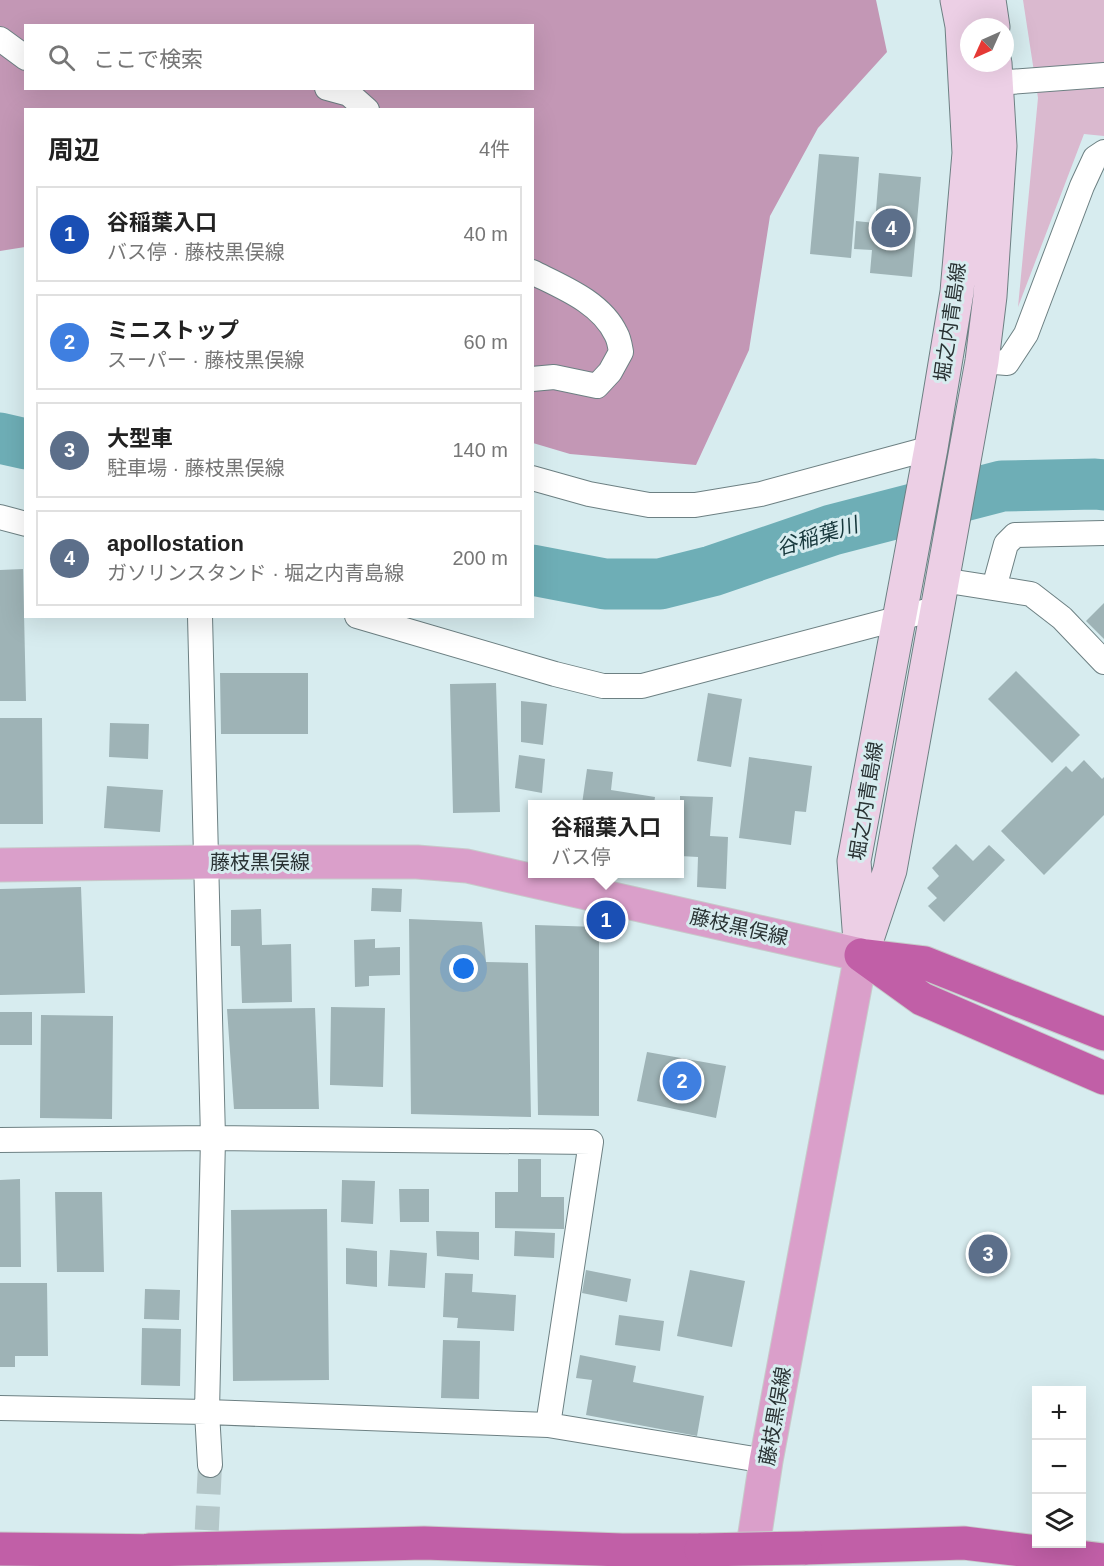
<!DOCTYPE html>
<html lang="ja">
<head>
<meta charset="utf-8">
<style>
	body { margin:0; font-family:Helvetica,"Noto Sans JP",sans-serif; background:#f6f6f6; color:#222 }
	.controls { position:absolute; right:18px; bottom:18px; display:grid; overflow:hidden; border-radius:0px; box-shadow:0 6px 24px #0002 }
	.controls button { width:54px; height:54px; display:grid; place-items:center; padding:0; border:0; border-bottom:2px solid #e0e0e0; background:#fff; color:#222; font:30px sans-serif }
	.compass { position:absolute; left:960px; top:18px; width:54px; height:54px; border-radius:50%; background:#fff; box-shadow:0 6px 24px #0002; rotate:225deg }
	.you { position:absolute; left:464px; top:969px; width:21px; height:21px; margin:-15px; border:4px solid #fff; border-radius:50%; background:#1a73e8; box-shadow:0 0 0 9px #1a73e833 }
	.badge { display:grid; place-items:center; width:39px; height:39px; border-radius:50%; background:#ea580c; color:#fff; font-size:20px; font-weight:700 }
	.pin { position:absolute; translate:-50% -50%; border:3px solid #fff; box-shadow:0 2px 6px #0006 }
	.popup { position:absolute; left:528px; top:800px; width:156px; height:78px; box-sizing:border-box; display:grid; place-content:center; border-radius:0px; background:#fff; filter:drop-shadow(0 2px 4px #0005); font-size:20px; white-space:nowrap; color:#767676 }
	.popup b { font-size:22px; color:#222 }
	.popup::after { content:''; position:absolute; left:50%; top:100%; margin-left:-12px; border:12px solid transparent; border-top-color:#fff }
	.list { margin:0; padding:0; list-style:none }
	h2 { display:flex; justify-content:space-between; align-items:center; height:78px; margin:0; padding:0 24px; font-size:26px }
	h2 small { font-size:20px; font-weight:400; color:#767676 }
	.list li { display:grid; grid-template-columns:39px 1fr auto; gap:18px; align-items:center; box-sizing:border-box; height:96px; margin:0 12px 12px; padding:0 12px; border:2px solid #e0e0e0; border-radius:0px }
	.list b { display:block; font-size:22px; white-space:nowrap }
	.list p { margin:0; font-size:20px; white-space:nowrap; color:#767676 }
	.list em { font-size:20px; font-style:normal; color:#767676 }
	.icon { flex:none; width:33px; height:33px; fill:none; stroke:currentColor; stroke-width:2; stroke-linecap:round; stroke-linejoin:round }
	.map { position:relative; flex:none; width:1104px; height:1566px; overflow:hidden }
	.search { position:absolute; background:#fff; box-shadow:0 6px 24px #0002; left:24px; top:24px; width:510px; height:66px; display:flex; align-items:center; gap:15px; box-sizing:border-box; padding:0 21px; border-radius:0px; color:#767676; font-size:22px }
	.panel { position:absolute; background:#fff; box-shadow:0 6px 24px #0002; left:24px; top:108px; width:510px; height:510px; border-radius:0px }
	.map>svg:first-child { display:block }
	.green { fill:#dab9cf }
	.forest { fill:#c397b5; fill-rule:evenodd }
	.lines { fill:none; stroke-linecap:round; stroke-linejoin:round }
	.river { stroke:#6eaeb6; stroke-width:51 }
	.building { fill:#9eb3b6 }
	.street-tunnel { stroke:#b4c7c9; stroke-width:24; stroke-dasharray:24 12; stroke-linecap:butt }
	.street-casing { stroke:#6d8083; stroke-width:26 }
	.secondary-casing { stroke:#6d8083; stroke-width:35 }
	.primary-casing { stroke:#c7caca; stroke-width:35 }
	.highway-casing { stroke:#c7caca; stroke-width:35 }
	.street { stroke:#fff; stroke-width:24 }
	.secondary { stroke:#eccfe5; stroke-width:33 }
	.primary { stroke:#da9fca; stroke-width:33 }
	.highway { stroke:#c15fa7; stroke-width:33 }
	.highway-bridge-casing { stroke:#c7caca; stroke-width:35; stroke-linecap:butt }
	.highway-bridge { stroke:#c15fa7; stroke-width:33 }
	.labels { text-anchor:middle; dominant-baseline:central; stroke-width:6; stroke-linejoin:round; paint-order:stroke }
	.street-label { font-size:20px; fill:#293233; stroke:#d7ecef }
	.water-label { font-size:21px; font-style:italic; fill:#16373b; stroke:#d7ecef }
</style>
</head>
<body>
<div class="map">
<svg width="1104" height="1566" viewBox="0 0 1104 1566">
	<rect width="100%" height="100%" fill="#d7ecef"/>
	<path class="green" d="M1023,0H1104V136L1084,134L1018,307L1038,98Z"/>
	<path class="forest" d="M0,0H876L887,52L818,128L770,216L749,350L696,465L570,454L533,443L532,110H26L25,247L0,251ZM26,26H532V88H26Z"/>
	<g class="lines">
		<path class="river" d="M0,438L26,444
			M532,570L605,584H660L712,571L832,530L1002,486L1095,484L1104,485"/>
	</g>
	<path class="building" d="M819,154L859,157L851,258L810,254Z
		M879,173L921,177L912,277L870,273L872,250L854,249L856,221L875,223Z
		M23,569L26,701H0V570Z
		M1104,603V639L1086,621Z
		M1016,671L1080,735L1052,763L988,699Z
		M220,673H308V734H221Z
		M496,683L500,812L453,813L450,684Z
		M708,693L742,699L731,767L697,761Z
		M521,701L547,704L543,745L521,742Z
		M0,718H42L43,824H0Z
		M110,723L149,724L148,759L109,757Z
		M519,755L545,759L542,793L515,788Z
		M749,757L812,766L806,812L795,811L791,845L739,838Z
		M1084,760L1102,779L1104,777V815L1044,875L1001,831L1066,766L1072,772Z
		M587,769L613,772L611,790L655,797L654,804H582Z
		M107,786L163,790L160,832L104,828Z
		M680,796L713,797L710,836L728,837L726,889L697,887L698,857L680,856Z
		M956,844L973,861L989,845L1005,860L944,922L928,906L937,898L927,888L939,876L932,868Z
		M81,887L85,993L0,995V889Z
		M372,888L402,889L401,912L371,911Z
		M261,909L262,945L291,944L292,1002L242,1003L240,946H231V910Z
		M409,919L482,922L486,962L528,963L531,1117L411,1114Z
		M535,925L599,927V1116L538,1115Z
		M375,939V948L400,947V975L369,976V986L355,987L354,940Z
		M331,1007L385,1008L383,1087L330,1085Z
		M315,1008L319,1109H234L227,1009Z
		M0,1012H32V1045H0Z
		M41,1015L113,1016L112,1119L40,1118Z
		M647,1052L726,1066L716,1118L637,1101Z
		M518,1159H541V1197H564V1229L495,1228V1192H518Z
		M20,1179L21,1267H0V1180Z
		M342,1180L375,1181L373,1224L341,1222Z
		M399,1189H429V1222H400Z
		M55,1192H102L104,1272H57Z
		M327,1209L329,1380L233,1381L231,1210Z
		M436,1231L479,1232V1260L437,1256Z
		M515,1231L555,1233L554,1258L514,1256Z
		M346,1248L377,1251V1287L346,1284Z
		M390,1250L427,1253L425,1288L388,1286Z
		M586,1270L631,1279L627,1302L582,1293Z
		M690,1270L745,1281L732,1347L677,1336Z
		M445,1273L473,1274L472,1292L516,1295L514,1331L457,1328L458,1318L443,1317Z
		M0,1283H47L48,1356H15V1367H0Z
		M145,1289L180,1290L179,1320L144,1319Z
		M619,1315L664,1321L660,1351L615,1345Z
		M142,1328L181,1329L180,1386L141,1385Z
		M443,1340L480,1341L479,1399L441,1398Z
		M580,1355L636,1366L633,1382L704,1396L697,1436L586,1415L592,1380L576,1378Z"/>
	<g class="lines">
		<path class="street-tunnel" d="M205,1566L210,1465"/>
		<defs>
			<path id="street" d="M0,39L26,58
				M996,83L1104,75
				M327,88L349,94L367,110
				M532,272C562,287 601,302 616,334C619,339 620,346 621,352L610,372L597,386L554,377L532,379
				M982,361L1007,363L1026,334L1082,186L1095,158L1104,152
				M532,478L589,494L649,505H695L761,494L931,448
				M0,517L26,524
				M942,580L1031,594L1062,618L1104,662
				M994,588L1006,544L1015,535L1104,533
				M200,616L213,1138L207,1412L210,1465
				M357,616L555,674L603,686H642L938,608
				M0,1140L213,1138L591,1142L548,1425
				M0,1408L207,1412L548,1425L766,1461"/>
			<path id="secondary" d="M989,0L993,27
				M866,942L890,870L982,361L990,296L1000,146L995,63
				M861,955L854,861L931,448L957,292L969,153L962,26L957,0"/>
			<path id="primary" d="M0,865L205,862H417L467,866L861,955L766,1461L750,1566"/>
			<path id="highway" d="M861,955L922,999L1104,1078
				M866,956L925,963L1104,1034
				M805,1548L964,1543L1104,1560
				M0,1549L169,1551
				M149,1550L424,1543L622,1550H701"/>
		</defs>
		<use href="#street" class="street-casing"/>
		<use href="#secondary" class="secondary-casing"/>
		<use href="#primary" class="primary-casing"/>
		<use href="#highway" class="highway-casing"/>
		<use href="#street" class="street"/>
		<use href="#secondary" class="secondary"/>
		<use href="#primary" class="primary"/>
		<use href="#highway" class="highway"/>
		<defs>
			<path id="highway-bridge" d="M701,1550L805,1548"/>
		</defs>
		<use href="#highway-bridge" class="highway-bridge-casing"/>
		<use href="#highway-bridge" class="highway-bridge"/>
	</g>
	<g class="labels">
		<g class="street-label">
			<text transform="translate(950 322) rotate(-82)">堀之内青島線</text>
			<text transform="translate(866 801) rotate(-81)">堀之内青島線</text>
			<text x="260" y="862">藤枝黒俣線</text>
			<text transform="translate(739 927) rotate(13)">藤枝黒俣線</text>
			<text transform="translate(775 1416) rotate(-80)">藤枝黒俣線</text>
		</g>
		<g class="water-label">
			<text transform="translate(817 536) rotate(-17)">谷稲葉川</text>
		</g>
	</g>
</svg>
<div class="controls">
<button>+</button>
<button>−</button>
<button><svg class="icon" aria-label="layers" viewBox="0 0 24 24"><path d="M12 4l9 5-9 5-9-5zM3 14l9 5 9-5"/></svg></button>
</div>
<svg class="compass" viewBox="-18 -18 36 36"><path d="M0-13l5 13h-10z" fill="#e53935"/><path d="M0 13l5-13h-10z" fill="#767676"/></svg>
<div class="you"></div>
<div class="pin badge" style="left:606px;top:920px;background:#1a4fb4">1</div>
<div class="popup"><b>谷稲葉入口</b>バス停</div>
<div class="pin badge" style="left:682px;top:1081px;background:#3f7fe0">2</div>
<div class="pin badge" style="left:988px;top:1254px;background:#5c6f8a">3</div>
<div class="pin badge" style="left:891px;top:228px;background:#5c6f8a">4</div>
<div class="search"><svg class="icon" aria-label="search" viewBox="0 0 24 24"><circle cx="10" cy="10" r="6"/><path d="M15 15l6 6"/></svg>ここで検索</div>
<section class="panel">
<h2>周辺<small>4件</small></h2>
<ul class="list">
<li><span class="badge" style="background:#1a4fb4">1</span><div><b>谷稲葉入口</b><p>バス停 · 藤枝黒俣線</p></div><em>40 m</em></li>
<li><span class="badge" style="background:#3f7fe0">2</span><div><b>ミニストップ</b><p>スーパー · 藤枝黒俣線</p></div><em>60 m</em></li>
<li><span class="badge" style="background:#5c6f8a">3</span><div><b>大型車</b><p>駐車場 · 藤枝黒俣線</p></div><em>140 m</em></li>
<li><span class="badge" style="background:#5c6f8a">4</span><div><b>apollostation</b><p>ガソリンスタンド · 堀之内青島線</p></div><em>200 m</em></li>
</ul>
</section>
</div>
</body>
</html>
